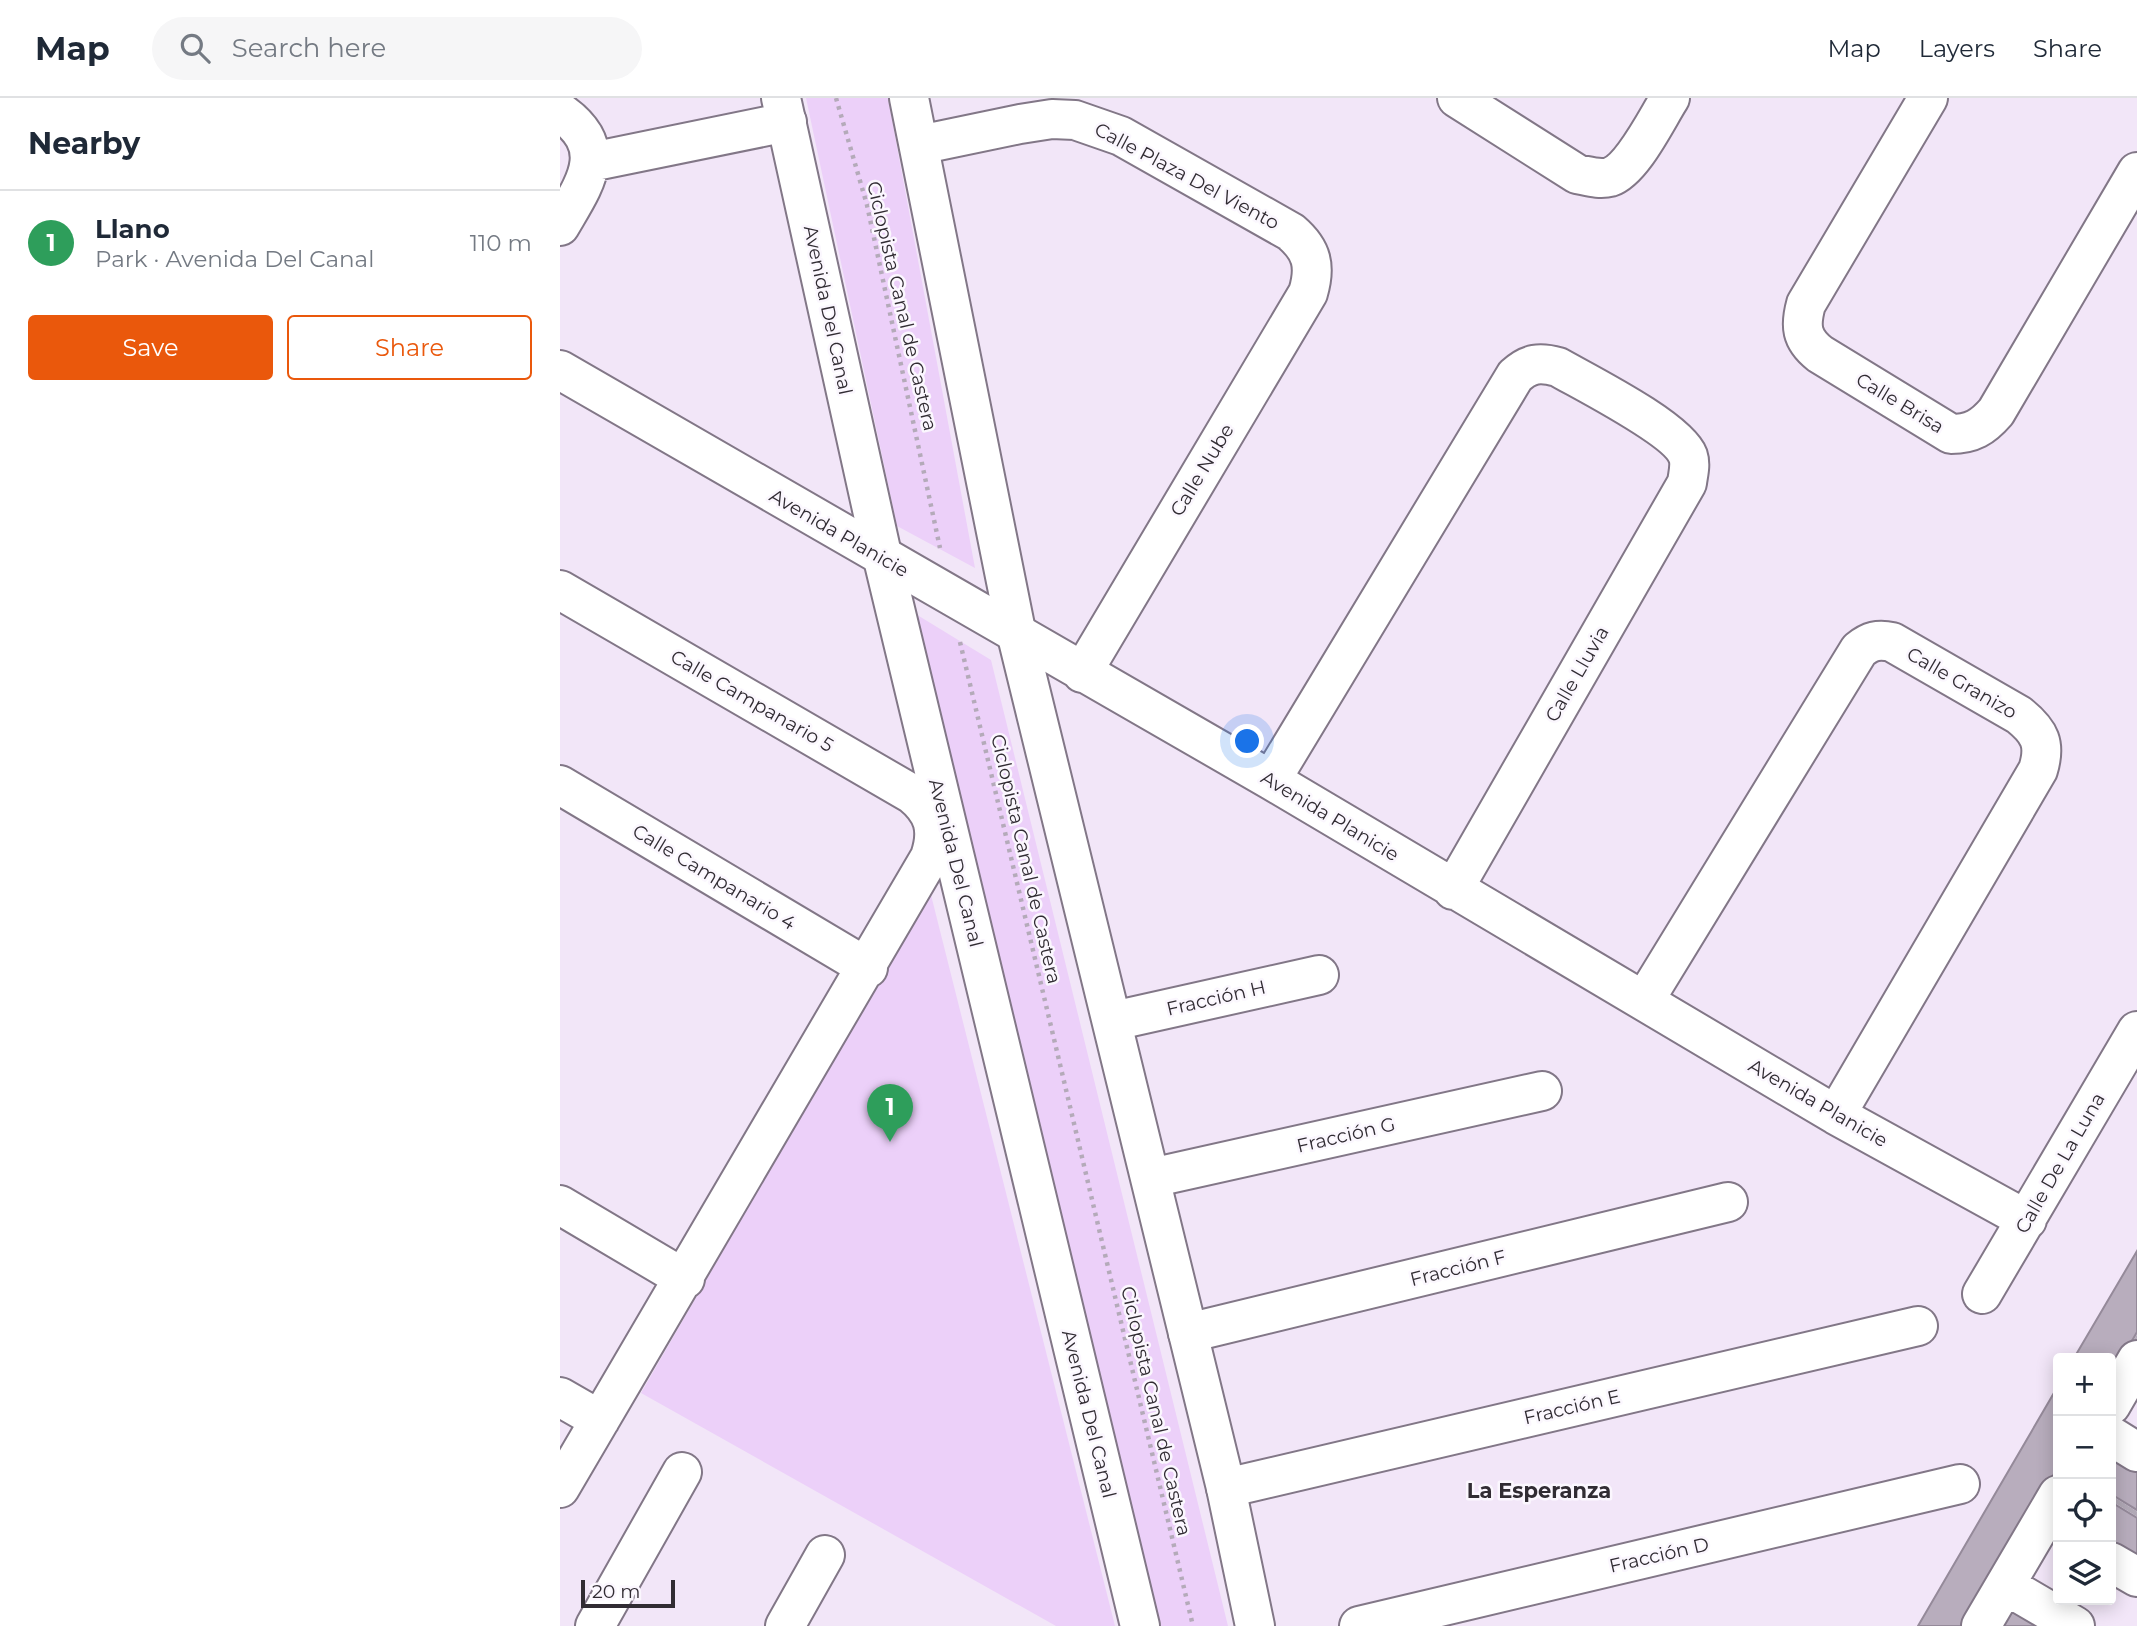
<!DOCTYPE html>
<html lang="en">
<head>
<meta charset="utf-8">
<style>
	body { margin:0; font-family:Montserrat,sans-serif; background:#f6f6f7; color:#1f2937 }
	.controls { position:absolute; right:21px; bottom:21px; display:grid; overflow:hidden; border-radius:7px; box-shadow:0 4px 18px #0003 }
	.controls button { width:63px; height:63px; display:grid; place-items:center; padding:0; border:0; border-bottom:2px solid #e0e1e3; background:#fff; color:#1f2937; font:35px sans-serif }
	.scale { position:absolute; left:21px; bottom:18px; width:94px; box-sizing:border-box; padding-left:7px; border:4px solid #312c33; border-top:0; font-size:19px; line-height:24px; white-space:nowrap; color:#312c33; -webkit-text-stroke:5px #fbf7fe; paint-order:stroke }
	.you { position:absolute; left:688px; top:644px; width:24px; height:24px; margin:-18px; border:5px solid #fff; border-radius:50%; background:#1a73e8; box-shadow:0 0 0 10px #1a73e833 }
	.badge { display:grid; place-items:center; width:46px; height:46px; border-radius:50%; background:#ea580c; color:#fff; font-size:23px; font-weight:700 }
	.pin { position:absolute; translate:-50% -58px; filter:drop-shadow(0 2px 4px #0008) }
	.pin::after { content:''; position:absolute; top:37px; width:24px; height:21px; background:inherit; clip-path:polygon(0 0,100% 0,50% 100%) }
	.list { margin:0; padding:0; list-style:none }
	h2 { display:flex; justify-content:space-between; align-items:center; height:91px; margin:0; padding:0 28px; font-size:30px }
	h2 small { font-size:23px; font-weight:400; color:#747a83 }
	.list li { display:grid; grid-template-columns:46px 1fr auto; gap:21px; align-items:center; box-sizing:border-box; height:105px; padding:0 28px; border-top:2px solid #e0e1e3 }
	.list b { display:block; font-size:26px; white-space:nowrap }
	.list p { margin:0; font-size:23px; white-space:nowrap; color:#747a83 }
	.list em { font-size:23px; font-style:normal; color:#747a83 }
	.actions { display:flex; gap:14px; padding:21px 28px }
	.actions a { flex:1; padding:16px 0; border:2px solid #ea580c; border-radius:7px; text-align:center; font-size:24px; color:#ea580c }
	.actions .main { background:#ea580c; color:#fff }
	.icon { flex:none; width:38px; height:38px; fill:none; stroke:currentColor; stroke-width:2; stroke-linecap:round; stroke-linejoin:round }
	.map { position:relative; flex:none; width:1577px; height:1528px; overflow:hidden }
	header { display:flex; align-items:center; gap:42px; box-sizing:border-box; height:98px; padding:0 35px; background:#fff; border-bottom:2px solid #e0e1e3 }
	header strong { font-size:33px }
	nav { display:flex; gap:38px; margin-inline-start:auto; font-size:24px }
	.search { width:490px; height:63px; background:#f6f6f7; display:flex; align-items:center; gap:18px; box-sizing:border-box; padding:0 24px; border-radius:38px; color:#747a83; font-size:26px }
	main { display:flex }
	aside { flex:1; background:#fff }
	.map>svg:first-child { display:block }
	.green { fill:#ecd0f9 }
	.building { fill:#b8adbd; stroke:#958a9a; stroke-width:2; filter:url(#shadow) }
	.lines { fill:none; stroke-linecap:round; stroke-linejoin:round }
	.minor-casing { stroke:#827787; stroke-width:42 }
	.major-casing { stroke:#827787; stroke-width:42 }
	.path { stroke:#b4aab9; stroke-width:4.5; stroke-dasharray:3.5 5; stroke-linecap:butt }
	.minor { stroke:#fff; stroke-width:38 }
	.major { stroke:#fff; stroke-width:38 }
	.labels { text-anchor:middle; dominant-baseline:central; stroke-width:5; stroke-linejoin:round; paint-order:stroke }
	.street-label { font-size:19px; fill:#312c33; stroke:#fbf7fe }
	.neighbourhood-label { font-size:21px; font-weight:bold; fill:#312c33; stroke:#fbf7fe }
</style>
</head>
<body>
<header>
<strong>Map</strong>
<div class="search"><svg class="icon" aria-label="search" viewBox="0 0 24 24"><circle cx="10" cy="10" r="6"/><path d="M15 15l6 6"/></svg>Search here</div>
<nav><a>Map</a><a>Layers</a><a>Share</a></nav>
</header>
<main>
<aside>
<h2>Nearby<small></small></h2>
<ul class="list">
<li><span class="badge" style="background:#2e9e5b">1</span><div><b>Llano</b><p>Park · Avenida Del Canal</p></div><em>110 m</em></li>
</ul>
<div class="actions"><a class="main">Save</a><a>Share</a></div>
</aside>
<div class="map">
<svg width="1577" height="1528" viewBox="0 0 1577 1528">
	<defs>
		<filter id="shadow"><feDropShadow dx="6" dy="-6" stdDeviation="0" flood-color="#0004"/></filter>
	</defs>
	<rect width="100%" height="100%" fill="#f2e6f8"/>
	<path class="green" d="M246,0H328L415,470L337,428Z
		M354,515L431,562L668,1528H599Z
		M370,793L555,1528H496L81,1295Z"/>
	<path class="building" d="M1577,1153V1234L1551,1279V1260H1514Z
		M1498,1288V1369L1406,1528H1358Z
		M1551,1351L1577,1366V1412L1551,1396Z
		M1551,1404L1577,1420V1466L1551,1450Z
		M1448,1501L1495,1528H1433Z"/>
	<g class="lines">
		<defs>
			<path id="minor" d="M897,0L1017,76C1028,78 1039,82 1050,79C1073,71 1097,20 1110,0
				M1368,0L1246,206C1240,228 1241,241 1260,256L1391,336C1412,336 1423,329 1436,314L1577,74
				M0,14C52,50 25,85 0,128
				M359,47L460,26L492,21L515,22L561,38L731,134C752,152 756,168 748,195L522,575
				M31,64L227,24
				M0,272L711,682L1276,1017L1467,1122
				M0,492L352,696C374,714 379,732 370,759L0,1390
				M711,682L955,278C969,265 980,264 998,269C1026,285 1118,331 1128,358C1131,367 1128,376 1127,385L893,792
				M0,687L308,870
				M1084,903L1299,552C1310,543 1318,541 1332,544L1459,617C1480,634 1486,646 1478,672L1276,1017
				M553,923L759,877
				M591,1080L982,993
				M0,1107L125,1181
				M1422,1196L1577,933
				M628,1235L1168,1104
				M0,1299L40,1322
				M1551,1307L1577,1262
				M1551,1338L1577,1354
				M666,1390L1358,1228
				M1551,1464L1577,1479
				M1445,1487L1515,1528
				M35,1528L122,1374
				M225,1528L265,1457
				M799,1528L1400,1386
				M1421,1528L1498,1397"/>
			<path id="major" d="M221,0L323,461L580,1528
				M349,0L457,538L666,1390L695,1528"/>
		</defs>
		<use href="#minor" class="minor-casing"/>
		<use href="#major" class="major-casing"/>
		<path class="path" d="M276,0L307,107L380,450
			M400,544L633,1528"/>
		<use href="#minor" class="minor"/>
		<use href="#major" class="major"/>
	</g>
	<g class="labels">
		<g class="street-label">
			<text transform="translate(627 78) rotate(28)">Calle Plaza Del Viento</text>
			<text transform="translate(342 208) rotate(77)">Ciclopista Canal de Castera</text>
			<text transform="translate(268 212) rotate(78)">Avenida Del Canal</text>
			<text transform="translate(1340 305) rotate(31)">Calle Brisa</text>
			<text transform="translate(642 372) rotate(-59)">Calle Nube</text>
			<text transform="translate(279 435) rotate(30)">Avenida Planicie</text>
			<text transform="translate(1017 576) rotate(-60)">Calle Lluvia</text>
			<text transform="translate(1402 585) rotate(30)">Calle Granizo</text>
			<text transform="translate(192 603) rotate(30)">Calle Campanario 5</text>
			<text transform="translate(770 718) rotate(31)">Avenida Planicie</text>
			<text transform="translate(466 761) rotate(77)">Ciclopista Canal de Castera</text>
			<text transform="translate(396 765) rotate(76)">Avenida Del Canal</text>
			<text transform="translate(154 779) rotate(31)">Calle Campanario 4</text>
			<text transform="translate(656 900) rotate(-13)">Fracción H</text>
			<text transform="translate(1258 1005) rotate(30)">Avenida Planicie</text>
			<text transform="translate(786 1037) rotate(-13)">Fracción G</text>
			<text transform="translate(1500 1065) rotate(-60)">Calle De La Luna</text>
			<text transform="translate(898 1170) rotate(-14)">Fracción F</text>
			<text transform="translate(1012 1309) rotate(-13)">Fracción E</text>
			<text transform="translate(596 1313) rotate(77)">Ciclopista Canal de Castera</text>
			<text transform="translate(529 1316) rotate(76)">Avenida Del Canal</text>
			<text transform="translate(1099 1457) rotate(-13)">Fracción D</text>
		</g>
		<g class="neighbourhood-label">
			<text x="979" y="1392">La Esperanza</text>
		</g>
	</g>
</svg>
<div class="controls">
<button>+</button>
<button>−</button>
<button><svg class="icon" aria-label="locate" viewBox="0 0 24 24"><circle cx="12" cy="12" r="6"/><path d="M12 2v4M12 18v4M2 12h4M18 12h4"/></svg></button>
<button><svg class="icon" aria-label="layers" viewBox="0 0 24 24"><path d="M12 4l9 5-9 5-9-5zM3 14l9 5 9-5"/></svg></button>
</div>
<div class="scale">20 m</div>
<div class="you"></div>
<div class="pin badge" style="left:330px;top:1044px;background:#2e9e5b">1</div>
</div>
</main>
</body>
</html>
